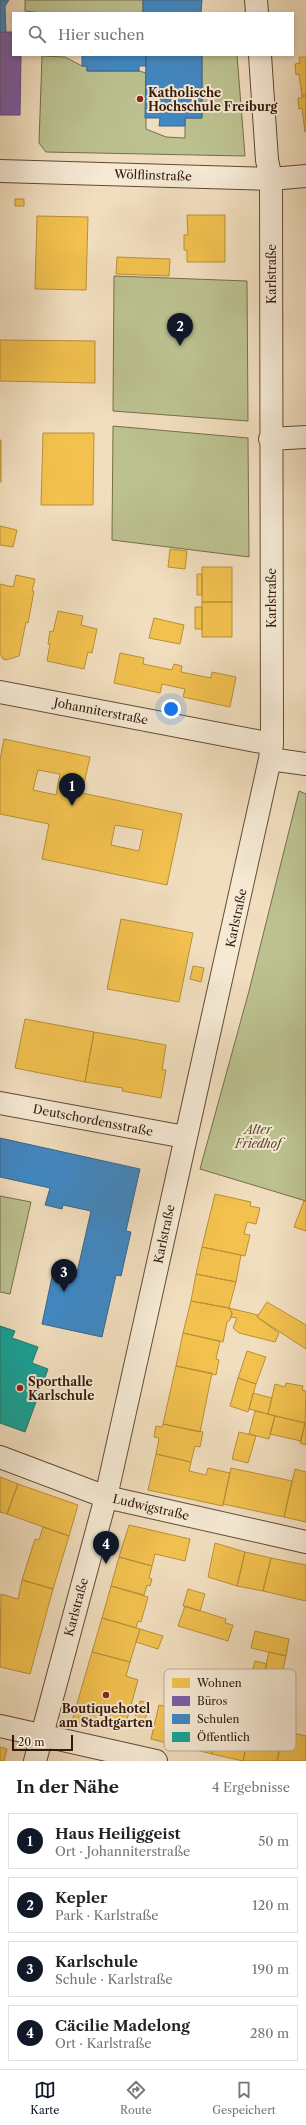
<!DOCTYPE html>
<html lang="de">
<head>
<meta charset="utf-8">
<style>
	body { margin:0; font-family:"Libre Caslon Text",serif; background:#f6f6f6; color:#222 }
	.scale { position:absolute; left:12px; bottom:10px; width:61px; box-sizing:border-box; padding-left:4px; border:2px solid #331909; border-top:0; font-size:11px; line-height:14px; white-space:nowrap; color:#331909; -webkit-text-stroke:3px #f6ead5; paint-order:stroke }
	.you { position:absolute; left:171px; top:709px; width:14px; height:14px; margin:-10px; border:3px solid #fff; border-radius:50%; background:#1a73e8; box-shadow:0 0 0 6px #1a73e833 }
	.badge { display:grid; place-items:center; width:26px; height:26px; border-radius:50%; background:#111827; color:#fff; font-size:13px; font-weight:700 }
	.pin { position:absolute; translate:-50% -33px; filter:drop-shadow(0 1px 2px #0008) }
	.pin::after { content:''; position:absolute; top:21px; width:14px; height:12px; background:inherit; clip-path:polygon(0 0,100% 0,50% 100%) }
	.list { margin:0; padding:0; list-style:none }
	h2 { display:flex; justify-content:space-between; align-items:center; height:52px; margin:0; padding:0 16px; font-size:17px }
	h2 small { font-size:13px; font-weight:400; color:#767676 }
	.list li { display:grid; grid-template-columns:26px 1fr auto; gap:12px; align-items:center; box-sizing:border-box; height:56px; margin:0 8px 8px; padding:0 8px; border:1px solid #e0e0e0; border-radius:0px }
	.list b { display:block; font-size:15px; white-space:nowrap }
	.list p { margin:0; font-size:13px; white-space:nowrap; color:#767676 }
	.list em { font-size:13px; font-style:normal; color:#767676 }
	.icon { flex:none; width:22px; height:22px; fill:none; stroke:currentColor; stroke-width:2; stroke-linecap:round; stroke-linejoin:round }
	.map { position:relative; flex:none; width:306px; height:1761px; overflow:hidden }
	.search { position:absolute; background:#fff; box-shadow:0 2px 6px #0003; left:12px; right:12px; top:12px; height:44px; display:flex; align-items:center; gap:10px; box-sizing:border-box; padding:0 14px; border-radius:0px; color:#767676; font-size:15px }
	.sheet { height:308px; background:#fff }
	nav { display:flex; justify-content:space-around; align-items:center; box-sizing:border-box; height:56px; border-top:1px solid #e0e0e0; background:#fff; font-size:11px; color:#767676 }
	nav a { display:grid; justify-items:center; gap:2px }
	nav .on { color:#111827 }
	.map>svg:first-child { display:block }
	.green { fill:#bcc190; stroke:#786d4c }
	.homes { fill:#f2c14e; stroke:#b98f39; fill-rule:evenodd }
	.offices { fill:#7b5ea7; stroke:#654978 }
	.schools { fill:#3f88c5; stroke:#3b678d }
	.public { fill:#17a398; stroke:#1f7a6d }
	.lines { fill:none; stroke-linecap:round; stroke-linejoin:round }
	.minor-casing { stroke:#624a36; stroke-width:24 }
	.minor { stroke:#f6ead5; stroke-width:22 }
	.poi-dot { fill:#8f2418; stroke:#f6ead5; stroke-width:1.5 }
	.labels { text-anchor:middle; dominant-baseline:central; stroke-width:4; stroke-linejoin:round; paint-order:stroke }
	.poi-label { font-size:12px; font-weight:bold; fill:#331909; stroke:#f6ead5; text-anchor:start }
	.street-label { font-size:12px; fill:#331909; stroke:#f6ead5 }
	.park-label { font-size:12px; font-style:italic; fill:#5c4b32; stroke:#f6ead5 }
	.key { fill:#f6ead5; stroke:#bcab98; stroke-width:1 }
	.key-label { font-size:11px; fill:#331909 }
</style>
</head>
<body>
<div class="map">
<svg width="306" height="1761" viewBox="0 0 306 1761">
	<rect width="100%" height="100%" fill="#f1debe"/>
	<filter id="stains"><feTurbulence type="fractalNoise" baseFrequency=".005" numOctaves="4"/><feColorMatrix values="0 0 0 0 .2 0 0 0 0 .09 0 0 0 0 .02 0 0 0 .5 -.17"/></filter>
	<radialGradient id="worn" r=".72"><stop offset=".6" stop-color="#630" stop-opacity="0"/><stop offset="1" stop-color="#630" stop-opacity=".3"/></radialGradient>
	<path class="green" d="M25,0H143V13H43L25,11Z
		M202,55H237L245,156L46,152L39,143L42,56L65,57L82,66H87V71H139L146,73V129L166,137L185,138V118H202Z
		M114,276L247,281L248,421L113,411Z
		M113,426L248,438L249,557L112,540Z
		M299,791L306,794V1201L200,1169L249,991Z
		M0,1196L31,1202L10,1294L0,1292Z"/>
	<path class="homes" d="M299,57H306V96H302L299,74L296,75L295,64L300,63Z
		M302,96H306L305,132L302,108L299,109L298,98H302Z
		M15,199H24V206H15Z
		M187,215H225V262H187V250H184V235H188Z
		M37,216L88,217L86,290L35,289Z
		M117,257L170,259L169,276L116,274Z
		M0,340L95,341V383L0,381Z
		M43,433H94L93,505H41Z
		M0,440H1V482H0Z
		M0,526L17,530L13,547L0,545Z
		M170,549L187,551L185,569L168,567Z
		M202,567H232V602H202Z
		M197,574H202V595H197Z
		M16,575L35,579L32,591H34L28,623L26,622L19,656L6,660L3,659L0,653V584L13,587Z
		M202,602H232V637H202Z
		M195,607H202V629H195Z
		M58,611L83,616L81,625L97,629L92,653L88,652L84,669L47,661L50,644H48L50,631L53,632Z
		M154,618L184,625L180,644L149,638Z
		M120,653L144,658L143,664L172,670L174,664L182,666L181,672L211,678L212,672L236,677L230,707L183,697L185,689L162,684L160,693L114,683Z
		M4,739L90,757L82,793L182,814L167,885L42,859L49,824L0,814V760ZM38,770L60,774L56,795L33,790ZM115,825L143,830L139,851L111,845Z
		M121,919L193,933L179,1002L107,989Z
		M193,966L204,968L201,982L190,979Z
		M25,1019L94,1032L85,1082L15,1068Z
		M94,1032L166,1045L162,1070H166L161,1098L122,1091L123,1088L85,1082Z
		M215,1194L251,1202L250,1206L260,1208L256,1224L247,1222L244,1234L250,1235L245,1256L202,1247Z
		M304,1201L306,1202V1231L294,1227Z
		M202,1247L241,1255L236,1282L196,1274Z
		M196,1274L236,1282L229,1308L191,1301Z
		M191,1301L229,1308L232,1313L230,1320L227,1322L223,1342L183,1333Z
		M267,1302L306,1325V1349L257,1317Z
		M229,1308L258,1315L257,1317L279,1333L275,1342L239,1333L233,1328L237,1318L231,1317L232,1313Z
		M183,1333L220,1341L216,1359L219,1360L216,1375L176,1366Z
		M247,1351L266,1357L256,1384L238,1378Z
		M176,1366L212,1373L200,1432L163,1424Z
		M238,1378L256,1384L248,1412L230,1406Z
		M286,1383L303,1386L302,1390L306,1391L305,1423L268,1414L275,1384L285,1387Z
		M253,1393L272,1398L268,1414L249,1409Z
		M255,1411L275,1416L269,1439L249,1434Z
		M275,1416L305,1423L301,1441L270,1434Z
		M305,1423H306V1445L300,1443Z
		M163,1424L203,1432L200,1447L195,1446L191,1462L156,1454L159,1438L154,1437L156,1426L162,1427Z
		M239,1432L256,1436L248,1463L232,1459Z
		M156,1454L191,1462L189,1471L206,1475L208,1468L230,1473L223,1506L148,1490Z
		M231,1468L292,1481L284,1517L223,1504Z
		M295,1469L306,1472V1522L284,1517Z
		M0,1477L18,1484L7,1514L0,1512Z
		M18,1484L78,1505L69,1536L7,1514Z
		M129,1525L190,1539L185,1561L155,1554L152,1566L119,1557Z
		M43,1527L69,1536L53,1589L22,1580L35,1539L39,1540Z
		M215,1543L245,1552L237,1586L208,1577Z
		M245,1552L271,1558L263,1591L237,1586Z
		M119,1557L152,1566L149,1578L152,1579L150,1586L147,1585L144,1595L111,1586Z
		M271,1558L306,1565V1601L263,1591Z
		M22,1580L53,1589L30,1674L0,1667L1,1594L18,1599Z
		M111,1586L148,1597L141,1622L138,1621L136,1628L102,1618Z
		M188,1589L205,1594L200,1611L183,1606Z
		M185,1606L226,1619L225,1623L233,1625L228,1641L178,1626Z
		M102,1618L140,1629L130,1662L92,1652Z
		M140,1629L163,1636L158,1649L136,1642Z
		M255,1631L289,1639L286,1656L251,1648Z
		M92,1652L130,1662L126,1676L138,1680L126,1723L118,1721L115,1730L96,1724V1727L72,1721Z
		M269,1652L286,1656L279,1687L262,1682Z
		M255,1661L267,1664L252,1722L241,1718L246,1698L240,1696L243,1683L249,1685Z
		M140,1701L150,1703L143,1727L133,1724Z
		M159,1705L220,1719L212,1754L151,1739Z
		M236,1717L252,1722L243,1761L212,1754L220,1719L234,1723Z
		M251,1726L261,1729L262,1726L284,1731L277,1761H243Z
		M284,1731L306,1736V1761H277Z
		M0,1747L7,1749L4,1761H0Z"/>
	<path class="offices" d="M0,32H13V55H21L20,115H0Z"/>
	<path class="schools" d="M0,0H9L5,6L6,32H0Z
		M143,0H202L201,13H143Z
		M82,55H146V66H139V71H87V66H82Z
		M146,55H202V118H185V126H159L160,118H145Z
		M0,1138L140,1169L126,1231L131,1232L121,1276L116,1275L102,1337L42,1324L53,1272L76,1277L91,1211L63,1205L62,1209L45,1205L50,1188L0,1177Z"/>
	<path class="public" d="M0,1326L15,1331L12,1338L38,1347L32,1363L48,1369L25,1432L0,1423Z"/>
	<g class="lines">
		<defs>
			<path id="minor" d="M256,0L257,13
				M0,171L271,179L306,176
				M270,439L306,437
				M0,692L272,744
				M270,759L306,764
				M0,1103L185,1137
				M0,1457L106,1497L306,1542
				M0,1726L156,1761
				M35,1761L106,1497L270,759L272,744L271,179L267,160L260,55"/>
		</defs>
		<use href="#minor" class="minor-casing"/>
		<use href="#minor" class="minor"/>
	</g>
	<g class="poi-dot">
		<circle cx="140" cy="99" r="4"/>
		<circle cx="20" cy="1388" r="4"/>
		<circle cx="106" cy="1695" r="4"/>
	</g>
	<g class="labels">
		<g class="poi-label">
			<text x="148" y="92">Katholische<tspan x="148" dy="14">Hochschule Freiburg</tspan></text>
			<text x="28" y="1381">Sporthalle<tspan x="28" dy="14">Karlschule</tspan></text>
			<text x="106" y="1708" text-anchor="middle">Boutiquehotel<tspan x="106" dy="14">am Stadtgarten</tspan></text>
		</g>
		<g class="street-label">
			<text transform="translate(153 175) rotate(2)">Wölflinstraße</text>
			<text transform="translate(271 274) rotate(-90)">Karlstraße</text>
			<text transform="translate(271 598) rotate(-90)">Karlstraße</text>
			<text transform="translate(101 711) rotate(11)">Johanniterstraße</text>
			<text transform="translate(236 918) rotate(-78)">Karlstraße</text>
			<text transform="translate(93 1120) rotate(11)">Deutschordensstraße</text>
			<text transform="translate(164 1234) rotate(-78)">Karlstraße</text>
			<text transform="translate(151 1507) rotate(13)">Ludwigstraße</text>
			<text transform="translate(76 1607) rotate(-75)">Karlstraße</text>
		</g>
		<g class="park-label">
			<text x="258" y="1129">Alter<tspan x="258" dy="14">Friedhof</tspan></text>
		</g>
	</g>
	<rect x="164" y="1669" width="132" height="82" rx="6" class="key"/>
	<rect x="172" y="1678" width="18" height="10" fill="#f2c14e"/>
	<rect x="172" y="1696" width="18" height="10" fill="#7b5ea7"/>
	<rect x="172" y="1714" width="18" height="10" fill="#3f88c5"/>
	<rect x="172" y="1732" width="18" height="10" fill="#17a398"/>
	<g class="key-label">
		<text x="197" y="1687">Wohnen</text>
		<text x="197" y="1705">Büros</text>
		<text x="197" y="1723">Schulen</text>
		<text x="197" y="1741">Öffentlich</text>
	</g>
	<rect width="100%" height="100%" filter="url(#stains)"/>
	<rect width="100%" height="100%" fill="url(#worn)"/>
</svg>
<div class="scale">20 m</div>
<div class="you"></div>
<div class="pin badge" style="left:72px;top:806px">1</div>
<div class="pin badge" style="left:180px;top:346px">2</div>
<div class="pin badge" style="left:64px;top:1292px">3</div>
<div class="pin badge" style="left:106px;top:1564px">4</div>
<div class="search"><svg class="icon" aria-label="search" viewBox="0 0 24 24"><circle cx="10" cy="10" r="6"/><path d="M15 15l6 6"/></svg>Hier suchen</div>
</div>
<section class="sheet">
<h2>In der Nähe<small>4 Ergebnisse</small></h2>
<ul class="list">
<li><span class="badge">1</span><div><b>Haus Heiliggeist</b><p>Ort · Johanniterstraße</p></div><em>50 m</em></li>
<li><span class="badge">2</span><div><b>Kepler</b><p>Park · Karlstraße</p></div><em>120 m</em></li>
<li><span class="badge">3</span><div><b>Karlschule</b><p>Schule · Karlstraße</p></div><em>190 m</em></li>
<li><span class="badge">4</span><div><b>Cäcilie Madelong</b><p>Ort · Karlstraße</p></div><em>280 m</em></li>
</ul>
</section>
<nav>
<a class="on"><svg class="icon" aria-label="map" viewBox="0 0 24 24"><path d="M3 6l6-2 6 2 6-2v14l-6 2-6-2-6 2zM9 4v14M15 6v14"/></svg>Karte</a>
<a><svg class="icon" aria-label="directions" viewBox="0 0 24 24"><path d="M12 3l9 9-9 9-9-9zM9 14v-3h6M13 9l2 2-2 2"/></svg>Route</a>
<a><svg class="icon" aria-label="saved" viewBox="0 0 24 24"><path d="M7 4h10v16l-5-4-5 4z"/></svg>Gespeichert</a>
</nav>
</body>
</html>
